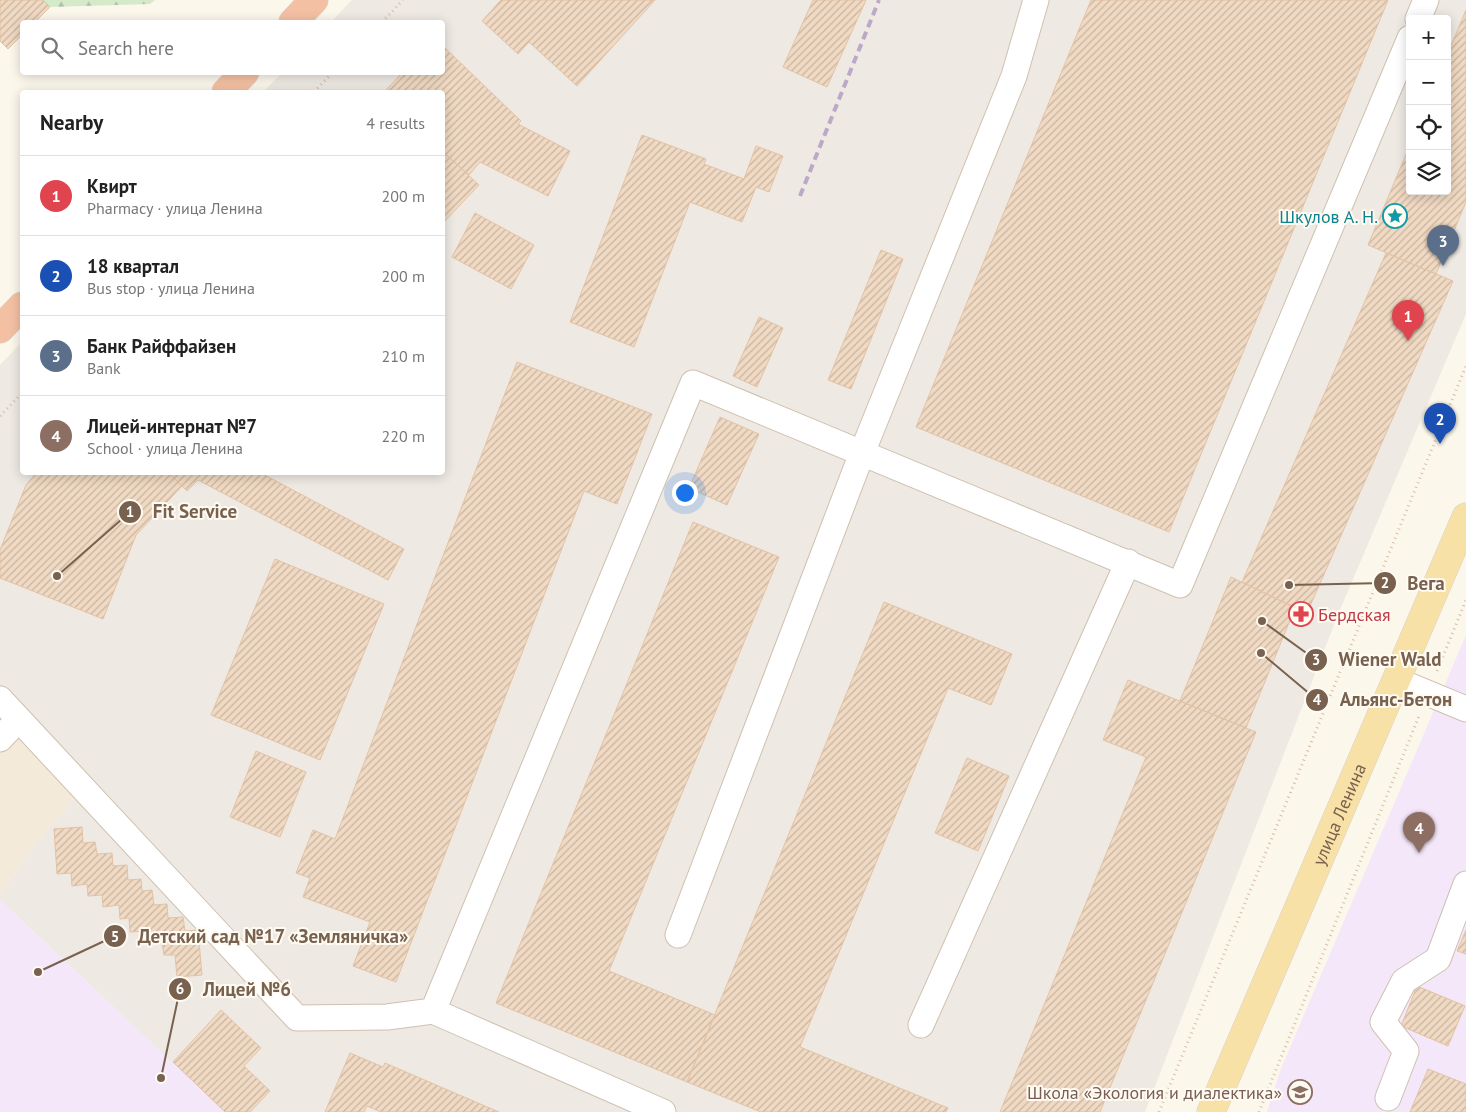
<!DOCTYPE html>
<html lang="en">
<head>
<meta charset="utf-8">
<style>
	body { margin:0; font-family:"PT Sans",sans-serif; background:#f6f6f6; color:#222 }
	.controls { position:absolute; right:15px; top:15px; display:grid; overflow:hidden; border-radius:5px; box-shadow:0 2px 12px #0003 }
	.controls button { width:45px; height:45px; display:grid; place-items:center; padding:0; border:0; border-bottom:1px solid #e0e0e0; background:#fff; color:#222; font:25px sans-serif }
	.you { position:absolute; left:684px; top:492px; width:18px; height:18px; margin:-12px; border:4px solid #fff; border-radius:50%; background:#1a73e8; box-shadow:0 0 0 8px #1a73e833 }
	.badge { display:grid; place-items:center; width:32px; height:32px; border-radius:50%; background:#784d39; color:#fff; font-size:16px; font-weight:700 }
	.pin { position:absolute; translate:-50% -41px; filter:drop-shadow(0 1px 2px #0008) }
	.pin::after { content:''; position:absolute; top:26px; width:18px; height:15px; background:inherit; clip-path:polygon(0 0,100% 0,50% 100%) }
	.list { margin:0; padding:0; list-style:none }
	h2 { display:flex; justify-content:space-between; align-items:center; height:65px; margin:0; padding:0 20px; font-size:21px }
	h2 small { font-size:16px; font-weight:400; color:#767676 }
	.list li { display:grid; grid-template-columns:32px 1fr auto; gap:15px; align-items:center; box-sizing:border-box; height:80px; padding:0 20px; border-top:1px solid #e0e0e0 }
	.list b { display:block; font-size:19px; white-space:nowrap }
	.list p { margin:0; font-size:16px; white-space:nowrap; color:#767676 }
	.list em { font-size:16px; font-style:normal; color:#767676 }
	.icon { flex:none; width:28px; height:28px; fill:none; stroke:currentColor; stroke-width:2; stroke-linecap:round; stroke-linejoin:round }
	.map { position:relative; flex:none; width:1466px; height:1112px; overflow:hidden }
	.search { position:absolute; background:#fff; box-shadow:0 2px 12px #0003; left:20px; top:20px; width:425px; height:55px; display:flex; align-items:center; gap:12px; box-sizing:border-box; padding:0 18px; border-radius:5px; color:#767676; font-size:19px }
	.panel { position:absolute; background:#fff; box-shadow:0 2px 12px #0003; left:20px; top:90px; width:425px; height:385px; border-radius:5px }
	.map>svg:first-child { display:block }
	.residential { fill:#f4eada }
	.industrial { fill:#eee9e3; fill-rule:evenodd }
	.education { fill:#f4e7f9 }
	.forest { fill:url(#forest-firs) }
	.building { fill:url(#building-hatch); stroke:#e3c2a4 }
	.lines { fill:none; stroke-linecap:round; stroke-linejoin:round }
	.minor-casing { stroke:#cfc0b0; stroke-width:27 }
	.major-casing { stroke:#d9d3cd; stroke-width:29 }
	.highway-casing { stroke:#d9d3cd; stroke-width:29 }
	.path { stroke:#d7bda6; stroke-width:3; stroke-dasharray:1 4; stroke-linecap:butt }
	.minor { stroke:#fff; stroke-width:25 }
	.major { stroke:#f8e1a6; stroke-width:28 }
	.highway { stroke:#f4c0a4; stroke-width:28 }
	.rail { stroke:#bca8c7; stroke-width:4; stroke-dasharray:8 5; stroke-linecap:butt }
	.labels { text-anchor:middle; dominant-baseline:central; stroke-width:4; stroke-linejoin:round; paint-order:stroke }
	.culture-label { font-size:18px; fill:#0d838f; stroke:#fffbf2; text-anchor:end }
	.health-label { font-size:18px; fill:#be3a42; stroke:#fffbf2; text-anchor:start }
	.street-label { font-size:18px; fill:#78614e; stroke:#fffbf2 }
	.education-label { font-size:18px; fill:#785e54; stroke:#fffbf2; text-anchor:end }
	.leader { fill:none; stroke:#78614e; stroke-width:2 }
	.callout-dot { fill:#78614e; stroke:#fffbf2; stroke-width:2 }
	.mark-label { font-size:15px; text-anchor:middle; font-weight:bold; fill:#fff }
	.callout-label { font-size:19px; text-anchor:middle; font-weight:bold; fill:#78614e; stroke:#fffbf2; stroke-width:4; stroke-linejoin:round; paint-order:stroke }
</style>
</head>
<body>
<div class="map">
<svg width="1466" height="1112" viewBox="0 0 1466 1112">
	<defs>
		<pattern id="forest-firs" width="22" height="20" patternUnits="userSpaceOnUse" patternTransform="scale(1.25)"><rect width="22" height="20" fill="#d4eac9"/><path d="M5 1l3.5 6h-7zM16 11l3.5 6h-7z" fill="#b1c1a5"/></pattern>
		<pattern id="building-hatch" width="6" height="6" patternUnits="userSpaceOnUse" patternTransform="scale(1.25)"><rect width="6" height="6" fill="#f1dac3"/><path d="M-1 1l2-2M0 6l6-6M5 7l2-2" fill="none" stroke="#c8b4a1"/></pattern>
	</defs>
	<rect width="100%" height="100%" fill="#fcf7eb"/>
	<path class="residential" d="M0,687L91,777L30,851L0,895Z"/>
	<path class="industrial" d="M352,0H1466V314L1339,612L1145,1112H225L0,900V895L30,851L91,777L0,687V365L22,342V472H442V92H263L282,73L442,72V22H331ZM1410,19H1447V191H1410Z"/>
	<path class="education" d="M1466,635V1112H1267L1280,1071Z
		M0,900L153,1044L225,1112H0Z"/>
	<path class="forest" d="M43,0H155L150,4L50,7Z"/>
	<path class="building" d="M0,0H43L50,7L35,22H22V35L8,49L0,41Z
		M501,0H655L577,86L529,42L518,54L482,21Z
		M813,0H866L827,87L783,67Z
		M1091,0H1388L1169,532L916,427Z
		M1466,10V202L1436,274L1368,245L1410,145V191H1447V55Z
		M442,45L521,121L518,124L570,151L548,196L480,162L469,175L442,151V92H384L403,72H442Z
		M642,135L706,159L704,164L744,179L756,146L783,156L769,192L756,187L742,222L690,202L634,347L570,322Z
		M442,151L479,185L442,224Z
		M475,213L534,245L511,289L452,257Z
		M881,250L903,259L851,389L828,380Z
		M1386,253L1453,281L1307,613L1242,582Z
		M759,317L783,328L757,387L733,376Z
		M517,362L652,414L617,504L584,491L396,982L353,966L370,922L303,897L310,878L296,873L313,830L335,839Z
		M720,417L759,434L727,505L689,488Z
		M37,472H168L182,486L136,535L103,619L0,578V550L26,485Z
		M168,472H259L404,549L388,580L198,480L187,491Z
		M693,522L779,557L609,971L715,1015L687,1082L496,1003Z
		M275,559L384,604L320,760L211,715Z
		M1231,577L1295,608L1246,728L1180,701Z
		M884,602L1012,654L991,705L948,688L800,1047L948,1108L946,1112H761L687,1082Z
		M1128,680L1256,732L1100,1112H1000L1146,757L1103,740Z
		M256,751L306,772L280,837L230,817Z
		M967,758L1009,776L978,851L935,833Z
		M82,827L83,843L95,842L97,854L112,853L113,866L127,865L128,880L141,879L142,891L152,890L154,905L167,904L168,918L183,917L185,931L198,930L202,975L177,977L175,955H164L162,942L148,943V931L130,932L129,918L120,919L119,905L103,907L102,895L88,896L87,884L72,886L71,873L57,874L54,829Z
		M1466,930V954L1457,951Z
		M1417,986L1465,1006L1448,1046L1401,1026Z
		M221,1010L261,1048L244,1066L270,1091L250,1112H225L173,1062Z
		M350,1053L383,1067L385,1063L499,1112H381L367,1106L364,1112H325Z
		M1428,1069L1466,1084V1112H1410Z"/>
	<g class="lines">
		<defs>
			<path id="minor" d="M1418,19L1426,0
				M1396,680L1466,709
				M0,699L297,1018L387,1017L433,1011L693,383L1180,585L1410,38
				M0,739L18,720
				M678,935L862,453L1014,76L1036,0
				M433,1011L663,1112
				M921,1025L1128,562
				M1388,1098L1406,1051L1383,1022L1404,981L1438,959L1466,884"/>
			<g id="major">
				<path id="s1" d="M1211,1112L1466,517"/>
			</g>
			<path id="highway" d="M293,22L314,0
				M226,92L245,72
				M0,329L22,306"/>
		</defs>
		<use href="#minor" class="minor-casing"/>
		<use href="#major" class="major-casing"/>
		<use href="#highway" class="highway-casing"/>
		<path class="path" d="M382,22L403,0
			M314,92L333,72
			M0,416L22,393
			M1437,671L1466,600
			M1159,1112L1466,366
			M1259,1112L1419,716"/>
		<use href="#minor" class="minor"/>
		<use href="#major" class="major"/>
		<use href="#highway" class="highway"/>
		<path class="rail" d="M800,196L879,0"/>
	</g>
	<defs>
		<symbol id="sight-ring" viewBox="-11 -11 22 22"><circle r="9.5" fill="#fffbf2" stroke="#0f9aa8" stroke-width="1.5"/><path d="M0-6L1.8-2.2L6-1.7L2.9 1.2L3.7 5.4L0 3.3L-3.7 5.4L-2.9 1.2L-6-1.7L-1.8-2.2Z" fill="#0f9aa8"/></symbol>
		<symbol id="pharmacy-ring" viewBox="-11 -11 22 22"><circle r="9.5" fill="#fffbf2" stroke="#e0444e" stroke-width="1.5"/><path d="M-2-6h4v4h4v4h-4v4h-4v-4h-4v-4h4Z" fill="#e0444e"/></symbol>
		<symbol id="school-ring" viewBox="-11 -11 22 22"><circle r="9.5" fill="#fffbf2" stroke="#8d6e63" stroke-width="1.5"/><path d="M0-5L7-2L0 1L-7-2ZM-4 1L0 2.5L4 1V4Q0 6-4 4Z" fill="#8d6e63"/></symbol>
	</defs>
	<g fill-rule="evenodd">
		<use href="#sight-ring" x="1381" y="202" width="28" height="28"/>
		<use href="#pharmacy-ring" x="1287" y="600" width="28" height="28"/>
		<use href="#school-ring" x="1286" y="1078" width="28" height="28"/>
	</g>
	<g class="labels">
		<g class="culture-label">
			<text x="1378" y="216">Шкулов А. Н.</text>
		</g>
		<g class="health-label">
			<text x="1318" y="614">Бердская</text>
		</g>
		<g class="street-label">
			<text stroke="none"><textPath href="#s1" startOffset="324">улица Ленина</textPath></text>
		</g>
		<g class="education-label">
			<text x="1282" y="1092">Школа «Экология и диалектика»</text>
		</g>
	</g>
	<path class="leader" d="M57 576L130 512M1289 585L1385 583M1262 621L1316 660M1261 653L1317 700M38 972L115 936M161 1078L180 989"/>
	<g class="callout-dot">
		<circle cx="57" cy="576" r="5"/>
		<circle cx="1289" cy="585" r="5"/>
		<circle cx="1262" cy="621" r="5"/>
		<circle cx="1261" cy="653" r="5"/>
		<circle cx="38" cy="972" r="5"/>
		<circle cx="161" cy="1078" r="5"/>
		<circle cx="130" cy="512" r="12"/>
		<circle cx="1385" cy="583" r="12"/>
		<circle cx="1316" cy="660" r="12"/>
		<circle cx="1317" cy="700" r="12"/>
		<circle cx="115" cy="936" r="12"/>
		<circle cx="180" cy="989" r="12"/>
	</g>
	<g class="mark-label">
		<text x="130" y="517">1</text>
		<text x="1385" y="588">2</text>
		<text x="1316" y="665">3</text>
		<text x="1317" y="705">4</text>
		<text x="115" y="942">5</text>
		<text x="180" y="994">6</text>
	</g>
	<g class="callout-label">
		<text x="195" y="518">Fit Service</text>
		<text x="1426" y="590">Вега</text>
		<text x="1390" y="666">Wiener Wald</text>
		<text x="1396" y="706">Альянс-Бетон</text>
		<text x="273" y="943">Детский сад №17 «Земляничка»</text>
		<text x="247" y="996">Лицей №6</text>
	</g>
</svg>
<div class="controls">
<button>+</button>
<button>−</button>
<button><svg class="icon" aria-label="locate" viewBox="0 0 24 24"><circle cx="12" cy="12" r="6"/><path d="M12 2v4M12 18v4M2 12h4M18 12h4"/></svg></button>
<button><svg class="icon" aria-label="layers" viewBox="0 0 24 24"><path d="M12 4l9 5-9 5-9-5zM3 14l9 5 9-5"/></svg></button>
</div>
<div class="you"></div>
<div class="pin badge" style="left:1408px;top:341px;background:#e0444e">1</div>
<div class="pin badge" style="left:1440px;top:444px;background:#1a4fb4">2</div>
<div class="pin badge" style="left:1443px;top:266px;background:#5c6f8a">3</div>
<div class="pin badge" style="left:1419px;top:853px;background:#8d6e63">4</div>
<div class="search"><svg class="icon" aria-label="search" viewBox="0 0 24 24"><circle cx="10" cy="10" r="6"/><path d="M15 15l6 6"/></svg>Search here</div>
<section class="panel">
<h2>Nearby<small>4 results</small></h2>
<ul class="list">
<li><span class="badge" style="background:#e0444e">1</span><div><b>Квирт</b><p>Pharmacy · улица Ленина</p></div><em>200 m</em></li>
<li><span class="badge" style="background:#1a4fb4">2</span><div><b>18 квартал</b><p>Bus stop · улица Ленина</p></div><em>200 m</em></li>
<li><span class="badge" style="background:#5c6f8a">3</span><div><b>Банк Райффайзен</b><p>Bank</p></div><em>210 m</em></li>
<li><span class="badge" style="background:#8d6e63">4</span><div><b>Лицей-интернат №7</b><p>School · улица Ленина</p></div><em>220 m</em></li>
</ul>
</section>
</div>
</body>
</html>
